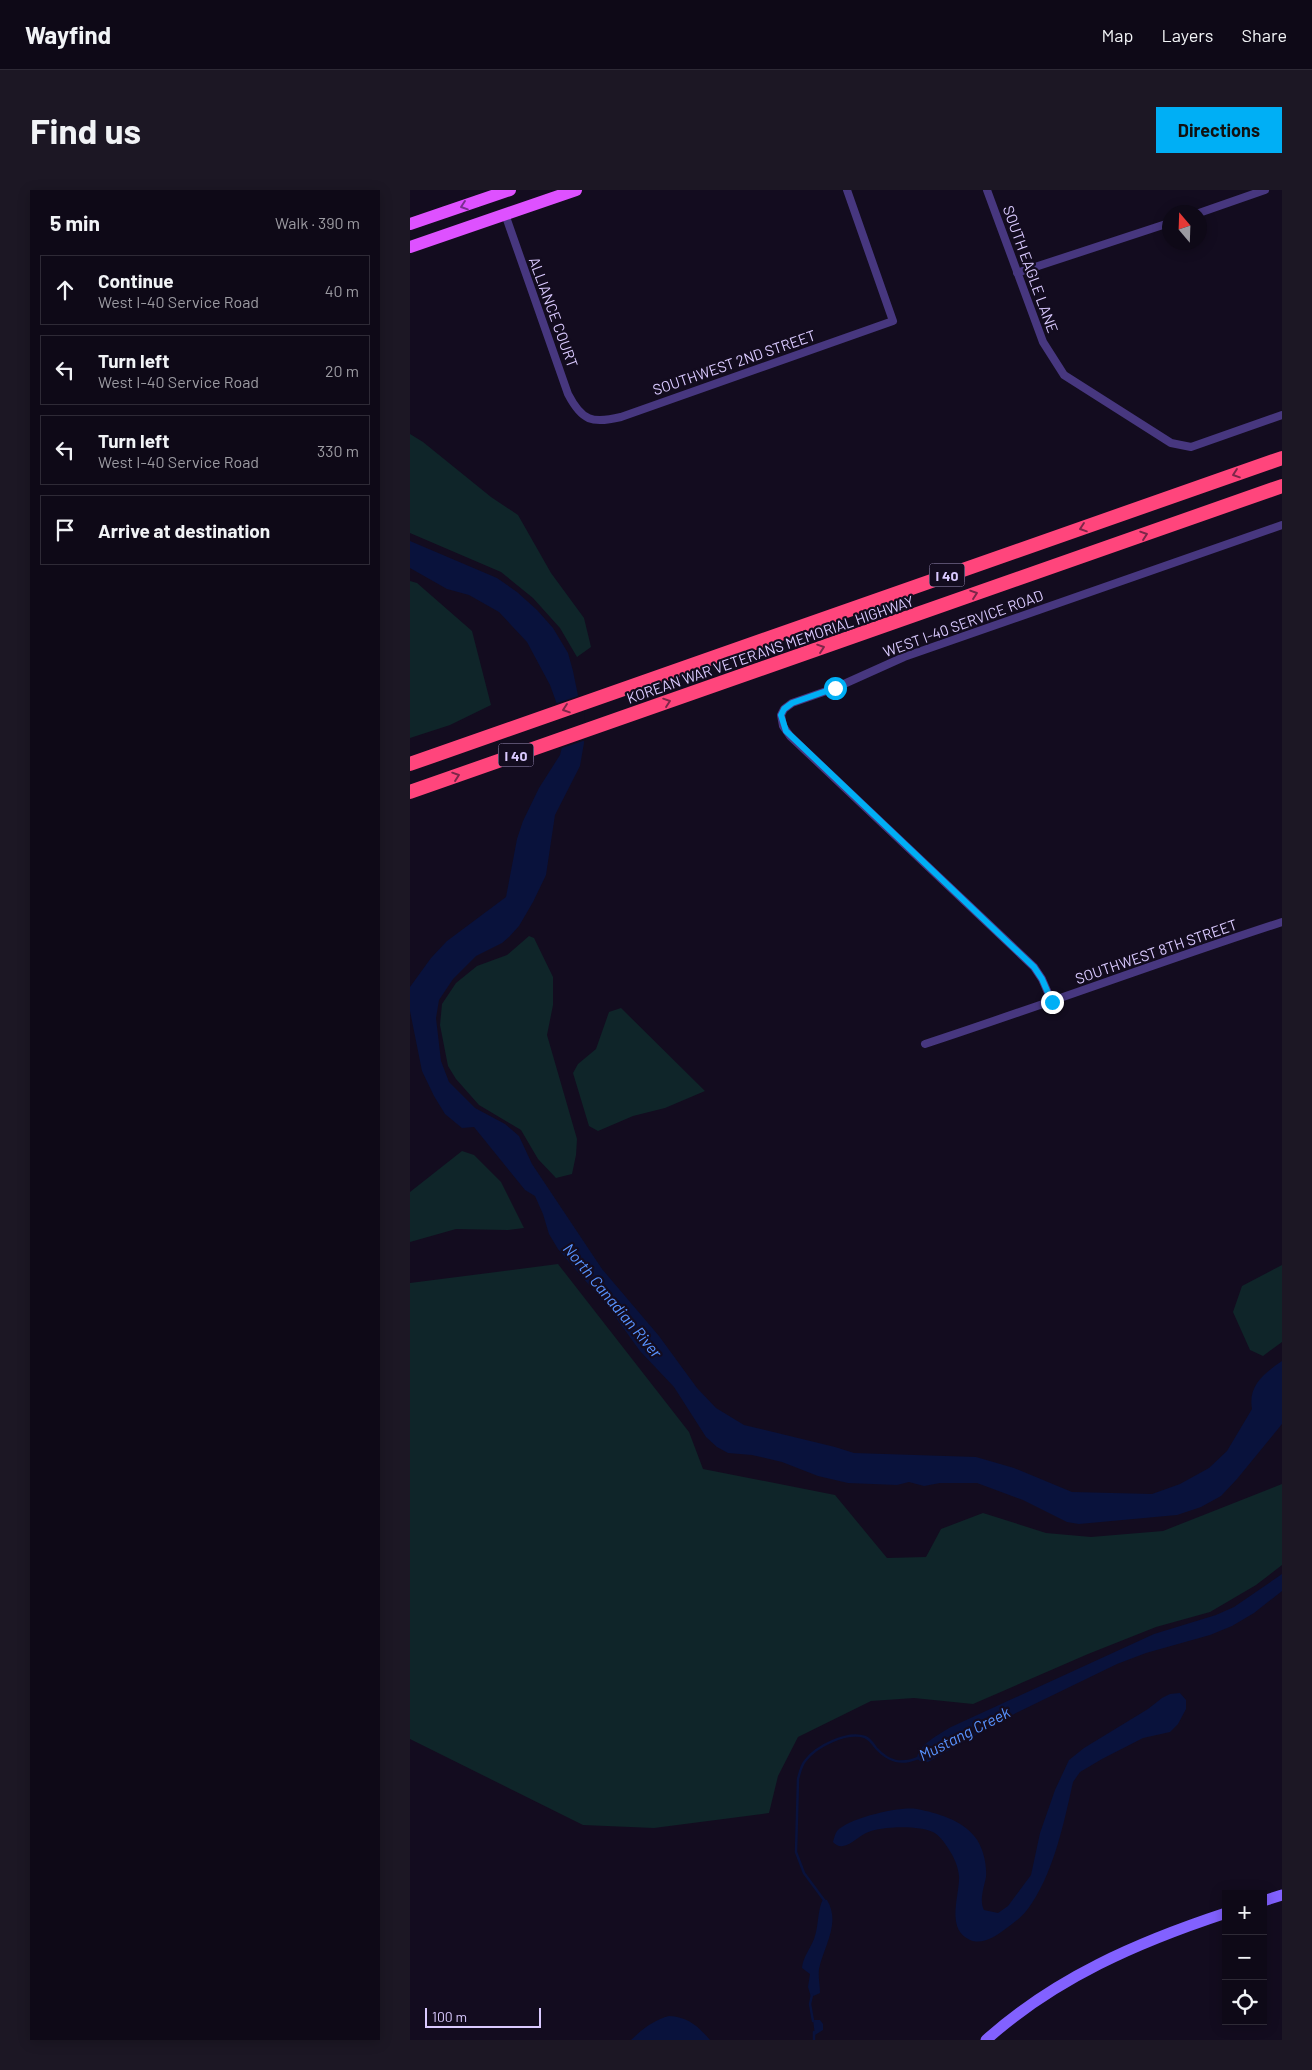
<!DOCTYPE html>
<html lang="en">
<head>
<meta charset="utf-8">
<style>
	body { margin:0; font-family:Barlow,sans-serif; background:#1c1724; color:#f1f3f6 }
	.controls { position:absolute; right:15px; bottom:15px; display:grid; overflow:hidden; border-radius:0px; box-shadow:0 2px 12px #0003 }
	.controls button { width:45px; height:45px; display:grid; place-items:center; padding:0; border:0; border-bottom:1px solid #2e2a36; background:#0e0917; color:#f1f3f6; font:25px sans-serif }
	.compass { position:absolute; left:752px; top:15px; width:45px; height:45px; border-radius:50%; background:#0e0917; box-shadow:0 2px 12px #0003; rotate:341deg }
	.scale { position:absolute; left:15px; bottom:12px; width:116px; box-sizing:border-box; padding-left:5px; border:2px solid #dacaff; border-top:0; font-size:14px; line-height:18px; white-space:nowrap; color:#dacaff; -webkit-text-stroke:4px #130c1f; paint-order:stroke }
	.stop { position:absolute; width:15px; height:15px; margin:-11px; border:4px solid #00aff5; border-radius:50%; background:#fff }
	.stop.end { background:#00aff5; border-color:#fff; box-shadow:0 1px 5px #0008 }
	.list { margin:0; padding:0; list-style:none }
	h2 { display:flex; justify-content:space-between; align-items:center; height:65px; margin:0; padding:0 20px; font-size:21px }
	h2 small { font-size:16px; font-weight:400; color:#9b9aa1 }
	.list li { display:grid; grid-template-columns:32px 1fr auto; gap:15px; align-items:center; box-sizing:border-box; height:70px; margin:0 10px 10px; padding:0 10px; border:1px solid #2e2a36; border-radius:0px }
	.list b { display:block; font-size:19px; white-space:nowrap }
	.list p { margin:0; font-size:16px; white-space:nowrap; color:#9b9aa1 }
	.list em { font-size:16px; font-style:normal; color:#9b9aa1 }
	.icon { flex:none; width:28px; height:28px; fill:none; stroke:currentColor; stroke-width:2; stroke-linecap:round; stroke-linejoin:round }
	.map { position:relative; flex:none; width:872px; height:1850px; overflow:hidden; border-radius:0px }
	header { display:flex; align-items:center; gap:30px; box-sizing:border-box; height:70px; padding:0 25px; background:#0e0917; border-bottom:1px solid #2e2a36 }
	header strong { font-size:24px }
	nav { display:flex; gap:28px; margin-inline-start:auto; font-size:18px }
	.intro { display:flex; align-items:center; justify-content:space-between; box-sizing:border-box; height:120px; padding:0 30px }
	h1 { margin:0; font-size:35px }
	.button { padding:12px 22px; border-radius:0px; background:#00aff5; color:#111; font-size:18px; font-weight:700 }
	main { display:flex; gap:30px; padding:0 30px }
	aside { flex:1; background:#0e0917; border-radius:0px; box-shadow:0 2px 12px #0003 }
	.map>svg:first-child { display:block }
	.green { fill:#0f2529 }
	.water { fill:#09123c }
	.pier { fill:#130c1f }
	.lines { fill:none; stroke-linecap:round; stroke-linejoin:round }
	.stream { stroke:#09123c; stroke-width:2.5 }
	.minor { stroke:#47377f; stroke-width:8 }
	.secondary { stroke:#8261ff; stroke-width:11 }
	.primary { stroke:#de51ff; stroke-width:12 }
	.motorway { stroke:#ff457c; stroke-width:14 }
	.oneway { stroke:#782e8f }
	.oneway2 { stroke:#7d2649 }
	.route { stroke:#00aff5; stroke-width:6 }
	.labels { text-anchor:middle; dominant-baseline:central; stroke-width:4.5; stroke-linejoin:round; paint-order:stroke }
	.shield { fill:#130c1f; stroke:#9e91bc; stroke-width:1 }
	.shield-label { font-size:14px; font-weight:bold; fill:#dacaff }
	.street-label { font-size:15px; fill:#dacaff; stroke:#130c1f }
	.water-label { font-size:16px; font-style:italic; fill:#5893ff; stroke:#130c1f }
</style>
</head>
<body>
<header>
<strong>Wayfind</strong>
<nav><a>Map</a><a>Layers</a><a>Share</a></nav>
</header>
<div class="intro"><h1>Find us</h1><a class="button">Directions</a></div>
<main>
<aside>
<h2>5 min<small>Walk · 390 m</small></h2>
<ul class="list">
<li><svg class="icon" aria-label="ahead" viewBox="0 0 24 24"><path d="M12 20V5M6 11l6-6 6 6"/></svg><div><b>Continue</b><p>West I-40 Service Road</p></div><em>40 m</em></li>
<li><svg class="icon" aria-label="left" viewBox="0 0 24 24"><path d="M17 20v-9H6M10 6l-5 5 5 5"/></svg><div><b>Turn left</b><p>West I-40 Service Road</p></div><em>20 m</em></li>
<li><svg class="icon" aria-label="left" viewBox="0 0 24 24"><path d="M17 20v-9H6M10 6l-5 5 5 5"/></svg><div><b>Turn left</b><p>West I-40 Service Road</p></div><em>330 m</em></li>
<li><svg class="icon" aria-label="arrive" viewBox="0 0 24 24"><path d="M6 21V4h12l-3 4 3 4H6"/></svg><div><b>Arrive at destination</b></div></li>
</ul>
</aside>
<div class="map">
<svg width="872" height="1850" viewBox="0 0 872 1850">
	<rect width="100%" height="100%" fill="#130c1f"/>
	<path class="green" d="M0,244L13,252L81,307L108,325L141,383L174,428L181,457L167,467L150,438L123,408L91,382L0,343Z
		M0,391L7,393L62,441L81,515L40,535L0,548Z
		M119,746L124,748L143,787V815L137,845L167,949L166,965L162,984L146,988L128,969L111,940L69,915L46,889L38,876L30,835L32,814L46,793L67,776L97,765Z
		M211,818L295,901L255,918L223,926L188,941L179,936L163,883L168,874L186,859L199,822Z
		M52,961L64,965L91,992L114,1038L98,1040L46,1039L0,1052V1002Z
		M148,1074L279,1242L293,1279L425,1305L477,1368L516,1367L531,1339L573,1323L636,1343L681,1347L753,1341L872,1294V1375L846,1395L800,1422L746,1437L678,1464L563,1514L504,1508L461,1511L388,1547L368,1586L359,1623L244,1638L173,1635L0,1549V1093Z
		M872,1075V1152L853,1166L840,1160L823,1122L832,1096Z"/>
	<path class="water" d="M0,351L87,388L107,402L127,420L143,438L158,463L163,481L173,530L174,553L170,576L145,625L136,685L123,712L109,736L99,747L92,753L66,766L43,789L29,810L26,828L31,871L39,892L65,918L95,934L109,946L122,974L192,1079L249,1146L287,1198L306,1218L334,1235L425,1257L444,1263L566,1267L604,1278L662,1302L742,1304L770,1294L799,1278L817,1261L842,1219C838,1196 853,1184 872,1171V1234L827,1289L811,1306L791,1317L767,1325L669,1334L657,1332L613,1310L567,1293H530L514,1296L499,1292L487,1295L438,1293L408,1286L372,1272L342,1265L318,1263L307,1257L296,1247L264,1197L230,1161L199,1118L148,1059L139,1044L133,1024L125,1006L115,1000L64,937L52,938L35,924L24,906L12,881L0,821V797L21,768L37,751L96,707L107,649L113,631L129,598L150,565L153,553L152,528L140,495L117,452L89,422L59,405L37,399L0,378Z
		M872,1384V1401L844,1423L822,1436L800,1445L736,1463L707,1474L606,1523L518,1572H512L507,1569C507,1555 530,1544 541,1537L744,1444L806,1425L824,1417Z
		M770,1503L776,1510V1519L768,1534L760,1542L733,1548L692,1569L670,1582L663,1592C654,1633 643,1686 617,1720C611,1728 602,1734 594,1740C585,1747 572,1755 560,1750C535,1739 550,1705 549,1686C548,1676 544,1667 538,1658C534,1652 530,1646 523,1642C509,1635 470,1636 456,1643C449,1646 441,1655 433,1656C429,1657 426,1655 423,1652C424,1648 425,1644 427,1641C439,1628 490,1616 507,1619C527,1623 552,1630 565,1647C573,1657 577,1674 576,1687C574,1697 569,1711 574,1720L588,1723L598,1716L621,1685L630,1643L645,1600L659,1570L674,1558L738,1519L752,1508L760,1504Z
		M413,1709L417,1710C431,1733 414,1756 409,1779C408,1786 410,1795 410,1803L401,1807L398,1797L400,1784L392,1778C393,1767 400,1759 404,1749C409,1736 407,1721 413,1709Z
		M259,1826C278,1827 288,1836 300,1850H221C232,1839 244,1830 259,1826Z
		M403,1830H410L413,1834V1840L405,1845Z"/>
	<path class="pier" d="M171,505L174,520L176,550L149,559L152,539L144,514Z"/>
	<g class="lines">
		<path class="stream" d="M414,1710L394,1683L386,1662L388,1589C390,1582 391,1576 395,1571C406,1556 437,1541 455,1547C460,1549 463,1554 466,1558C479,1572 491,1575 508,1568
			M402,1805L400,1814L403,1831
			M404,1842V1850"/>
		<path class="minor" d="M577,0L633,152L654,185L761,253L781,257L872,225
			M789,23L855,0
			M95,24L158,204C172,231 182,234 211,227L483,131L437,0
			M607,83L759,33
			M642,812L632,789L624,777L380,546L373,536L371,525L374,519L382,513L425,498L494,467L872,335
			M515,854C634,815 752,771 872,732"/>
		<path class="secondary" d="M853,1711L872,1705
			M576,1850C645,1788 728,1752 816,1723"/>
		<path class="primary" d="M0,34L100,0
			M0,57L166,0"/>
		<path class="motorway" d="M0,574L872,268
			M0,602L872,296"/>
	</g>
	<defs><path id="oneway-chevron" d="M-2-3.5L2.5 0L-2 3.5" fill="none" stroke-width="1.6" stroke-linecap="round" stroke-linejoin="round" transform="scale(1.25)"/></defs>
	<use class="oneway" href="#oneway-chevron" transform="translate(54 16) rotate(161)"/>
	<g class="oneway2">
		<use href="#oneway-chevron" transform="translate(826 284) rotate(161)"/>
		<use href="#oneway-chevron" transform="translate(673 338) rotate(161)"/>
		<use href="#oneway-chevron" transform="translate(734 345) rotate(-19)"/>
		<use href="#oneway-chevron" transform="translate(564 404) rotate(-19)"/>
		<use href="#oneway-chevron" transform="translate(411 458) rotate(-19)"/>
		<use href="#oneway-chevron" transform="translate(257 512) rotate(-19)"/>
		<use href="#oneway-chevron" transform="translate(156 519) rotate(161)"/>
		<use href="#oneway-chevron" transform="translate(46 586) rotate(-19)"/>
	</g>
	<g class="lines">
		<path class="route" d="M425,498L382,513L374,519L371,525L376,541L624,777L632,789L642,812"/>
	</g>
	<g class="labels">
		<g class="shield">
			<rect x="519.5" y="373.5" width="35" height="23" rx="4"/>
			<rect x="88.5" y="553.5" width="35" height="23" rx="4"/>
		</g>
		<g class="shield-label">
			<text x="537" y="385">I 40</text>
			<text x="106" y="565">I 40</text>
		</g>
		<g class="street-label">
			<text transform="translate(621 79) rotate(70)">SOUTH EAGLE LANE</text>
			<text transform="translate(144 122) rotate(70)">ALLIANCE COURT</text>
			<text transform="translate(324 172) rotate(-19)">SOUTHWEST 2ND STREET</text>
			<text transform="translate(553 433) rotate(-20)">WEST I-40 SERVICE ROAD</text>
			<text transform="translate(360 459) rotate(-19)">KOREAN WAR VETERANS MEMORIAL HIGHWAY</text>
			<text transform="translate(746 761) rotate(-19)">SOUTHWEST 8TH STREET</text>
		</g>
		<g class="water-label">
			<text transform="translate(203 1110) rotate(50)">North Canadian River</text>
			<text transform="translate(554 1543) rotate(-27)">Mustang Creek</text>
		</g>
	</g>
</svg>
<div class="controls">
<button>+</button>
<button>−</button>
<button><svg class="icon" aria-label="locate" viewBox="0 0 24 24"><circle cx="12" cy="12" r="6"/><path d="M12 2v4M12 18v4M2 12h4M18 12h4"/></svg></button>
</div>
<svg class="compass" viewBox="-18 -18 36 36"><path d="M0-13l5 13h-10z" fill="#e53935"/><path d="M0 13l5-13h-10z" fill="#9b9aa1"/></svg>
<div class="scale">100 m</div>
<div class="stop" style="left:425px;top:498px"></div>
<div class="stop end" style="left:642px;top:812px"></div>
</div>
</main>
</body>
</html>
